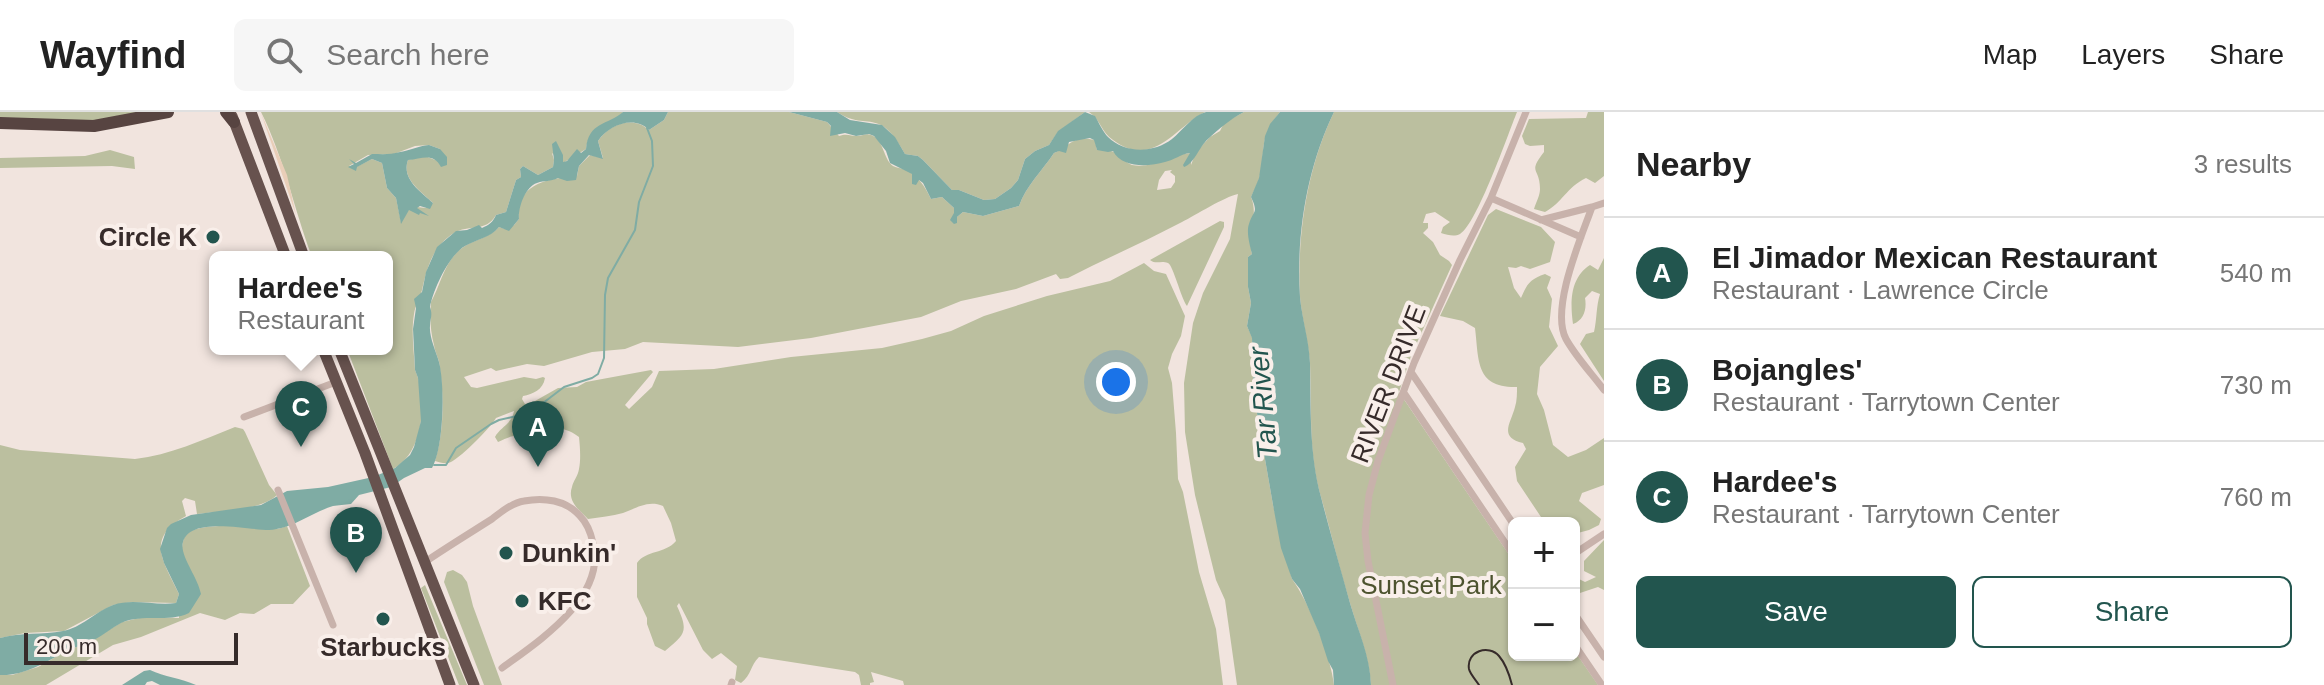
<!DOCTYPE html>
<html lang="en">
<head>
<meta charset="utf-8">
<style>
	body { margin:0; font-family:Helvetica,sans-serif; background:#f6f6f6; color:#222 }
	.controls { position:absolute; right:24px; bottom:24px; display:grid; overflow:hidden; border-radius:12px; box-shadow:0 2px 6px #0004 }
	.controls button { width:72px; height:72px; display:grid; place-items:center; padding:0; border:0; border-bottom:2px solid #e0e0e0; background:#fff; color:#222; font:40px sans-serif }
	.scale { position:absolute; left:24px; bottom:20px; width:214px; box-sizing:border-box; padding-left:8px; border:4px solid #362b2a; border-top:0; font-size:22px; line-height:28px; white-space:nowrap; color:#362b2a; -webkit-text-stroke:6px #f9efea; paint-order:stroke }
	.you { position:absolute; left:1116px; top:270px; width:28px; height:28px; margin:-20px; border:6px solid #fff; border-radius:50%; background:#1a73e8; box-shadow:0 0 0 12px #1a73e833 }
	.badge { display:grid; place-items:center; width:52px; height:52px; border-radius:50%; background:#22554e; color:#fff; font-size:26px; font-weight:700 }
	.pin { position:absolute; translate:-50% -66px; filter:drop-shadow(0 2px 4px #0008) }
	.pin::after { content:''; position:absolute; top:42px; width:28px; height:24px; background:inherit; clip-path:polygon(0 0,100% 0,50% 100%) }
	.popup { position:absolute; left:209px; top:139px; width:184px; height:104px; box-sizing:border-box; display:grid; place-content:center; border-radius:12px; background:#fff; filter:drop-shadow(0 2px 6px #0005); font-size:26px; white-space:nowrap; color:#767676 }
	.popup b { font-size:30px; color:#222 }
	.popup::after { content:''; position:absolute; left:50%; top:100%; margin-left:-16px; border:16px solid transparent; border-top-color:#fff }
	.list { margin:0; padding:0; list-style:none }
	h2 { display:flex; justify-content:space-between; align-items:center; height:104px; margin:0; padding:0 32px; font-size:34px }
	h2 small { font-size:26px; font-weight:400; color:#767676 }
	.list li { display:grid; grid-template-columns:52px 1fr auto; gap:24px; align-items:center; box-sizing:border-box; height:112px; padding:0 32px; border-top:2px solid #e0e0e0 }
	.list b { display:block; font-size:30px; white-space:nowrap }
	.list p { margin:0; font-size:26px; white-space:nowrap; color:#767676 }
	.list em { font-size:26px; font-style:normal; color:#767676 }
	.actions { display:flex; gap:16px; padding:24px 32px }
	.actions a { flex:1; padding:18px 0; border:2px solid #22554e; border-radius:12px; text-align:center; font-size:28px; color:#22554e }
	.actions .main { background:#22554e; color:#fff }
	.icon { flex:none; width:44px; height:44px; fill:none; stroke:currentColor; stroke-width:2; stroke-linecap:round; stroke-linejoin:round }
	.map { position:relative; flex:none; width:1604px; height:573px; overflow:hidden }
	header { display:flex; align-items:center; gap:48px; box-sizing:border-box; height:112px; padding:0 40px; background:#fff; border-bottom:2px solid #e0e0e0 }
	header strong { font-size:38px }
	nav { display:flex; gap:44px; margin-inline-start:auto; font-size:28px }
	.search { width:560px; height:72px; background:#f6f6f6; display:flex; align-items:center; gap:20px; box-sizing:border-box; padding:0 28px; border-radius:12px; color:#767676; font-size:30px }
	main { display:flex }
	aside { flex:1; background:#fff }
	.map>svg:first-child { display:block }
	.green { fill:#bbbf9f; fill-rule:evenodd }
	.sand { fill:#e9ceb8 }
	.water { fill:#7faca4 }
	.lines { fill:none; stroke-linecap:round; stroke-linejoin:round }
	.stream { stroke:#7faca4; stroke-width:2 }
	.minor { stroke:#c8b2ab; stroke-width:7 }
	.trunk { stroke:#67524e; stroke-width:11 }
	.motorway { stroke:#574441; stroke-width:12 }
	.tram { stroke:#362b2a; stroke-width:2 }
	.poi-dot { fill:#22554e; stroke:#f9efea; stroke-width:3 }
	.labels { text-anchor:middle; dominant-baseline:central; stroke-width:8; stroke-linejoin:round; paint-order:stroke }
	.poi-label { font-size:26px; font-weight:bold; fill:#362b2a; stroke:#f9efea; text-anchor:start }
	.street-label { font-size:26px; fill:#362b2a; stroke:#f9efea }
	.park-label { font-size:26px; fill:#4d532f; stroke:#f9efea }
	.water-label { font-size:28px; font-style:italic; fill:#22554e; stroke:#f9efea }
</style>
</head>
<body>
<header>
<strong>Wayfind</strong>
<div class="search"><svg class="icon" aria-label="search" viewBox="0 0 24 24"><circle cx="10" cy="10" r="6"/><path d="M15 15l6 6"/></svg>Search here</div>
<nav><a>Map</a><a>Layers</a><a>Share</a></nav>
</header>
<main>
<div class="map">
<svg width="1604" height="573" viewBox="0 0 1604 573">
	<rect width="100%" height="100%" fill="#f1e4de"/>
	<path class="green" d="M0,0H144L91,11L0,8Z
		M261,0H623L620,4C605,12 588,18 586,37L563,51L552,41L554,48L553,55L538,63L523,54L520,57L521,65L516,68L506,100L496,103C486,121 468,112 454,121C433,134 427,155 422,178C420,186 415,194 414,202C411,220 414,240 415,258C428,287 424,341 393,357L347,237H387V145H312C294,97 284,46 261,0ZM429,33L440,37L438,49L425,44L408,48C401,67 421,79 433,91L426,96L417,95V98L409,97L401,110L396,86L387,76L382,51L372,47L356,55L349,54L368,43L394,42L415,34Z
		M668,0H789L827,10L839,24C847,21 850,24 858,24C863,24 866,21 871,23C884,27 883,47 893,54C897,56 901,56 906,58C918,63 925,75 931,87L942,85L954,96L957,105L963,100L983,104L1019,94C1026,74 1042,59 1054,41C1071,34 1071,23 1095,28L1097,38C1103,38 1111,38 1116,41C1122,45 1126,51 1132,53C1153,57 1173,42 1191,41V53L1196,40L1210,25L1220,19L1224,11L1244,0H1280C1257,28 1267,37 1259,67C1257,73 1254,79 1251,85C1259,104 1247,122 1252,142L1248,145V175L1251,191L1247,214L1252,225L1254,284L1273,393L1292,467C1309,490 1331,545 1334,573H1237L1225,488L1216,468L1195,383L1185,320L1184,271L1193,211L1203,181L1230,127L1238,82C1224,85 1196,103 1182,110C1144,130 1105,147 1068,166L1060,167L1056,162L1016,177L961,189L921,205L811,226L738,235L643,230L625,237L592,240L544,254L527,252L496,259L491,256L464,265L471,275L477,276L524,265L536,267L543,265L545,266C543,278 533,282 523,284L522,287L525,292L535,289L558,276L577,275L586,270L651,258L653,260L625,293L629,297L652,275L659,259L714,257L791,245L882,236L922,227L951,219L984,204L1047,184L1110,169L1144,151L1154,159L1166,162L1185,204L1181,224L1172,242L1168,256L1172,271L1176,321L1178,367L1183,380L1199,460L1216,517L1223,573H904L903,569L871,560L874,570L870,571V573H861L859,563L855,560L759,545C750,554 752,562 741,571L735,568L737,554L721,541L712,547L703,538L679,491L677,494C689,520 685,522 665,539L655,534L647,512V506L637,485V451C646,438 665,442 676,429L671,411L663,394C648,388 637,396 623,401C612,404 600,405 588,407C579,398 567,389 572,375C573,369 578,364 579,357C581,347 580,335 579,325C560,311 549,317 529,321C515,323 511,324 498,330L495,325C500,315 512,312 514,299L496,306C491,315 457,350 448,351C444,352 439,350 435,349C444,320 444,286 440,257C440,248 435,241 434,233C430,218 430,205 431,190C441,172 445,146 465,134C477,127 490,125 499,115L505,117L514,113L519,107C516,70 549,67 577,64L579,54L590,43L603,46L598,29C609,12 633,3 649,18L664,8ZM1172,58L1170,60L1175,64V70L1171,76L1157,78L1159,68L1165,59Z
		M837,0H1085L1058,20L1049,33L1035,39L1025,47L1018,68L1011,76L995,87L984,88L959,78H952L923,48L918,44L905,42C900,33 890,17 881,13C865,6 857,13 837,0Z
		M1089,0H1205C1175,15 1153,58 1113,28C1102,21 1100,7 1089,0Z
		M1334,0H1517C1508,22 1477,112 1460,122C1454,125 1448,123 1441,121L1443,115L1450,110L1435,100L1426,102L1423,111H1428V116L1423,121L1433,130L1440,143L1449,149L1452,153L1411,244L1399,280L1514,450V543H1574V538L1598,573H1371C1369,543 1358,519 1350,491C1339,456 1331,420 1321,385C1308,341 1312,296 1310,251C1308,229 1302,207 1300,185C1297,122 1307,56 1334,0Z
		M1588,0H1604V64L1595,71L1586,66C1567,75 1562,91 1545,100L1534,97C1536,90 1540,84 1540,77C1540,55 1527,62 1544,40V33L1530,34L1525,32L1522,24L1529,7L1586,6Z
		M110,38L134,45L135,57L112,54L0,56V46L85,44Z
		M1496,97L1541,115L1555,130L1550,150L1530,157L1521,154L1516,156L1508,155L1514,176L1521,186C1527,172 1530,167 1545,162L1551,165L1547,176L1552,187L1549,215L1558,234L1540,255L1537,282L1544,298L1553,333L1568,345L1586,338L1604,326V373L1582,381L1579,389L1601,407L1599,413L1589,418L1574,422V411H1545L1517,369L1515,355L1526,337L1523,331C1498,325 1511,311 1515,295C1517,289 1517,281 1517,275C1475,276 1479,248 1475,216L1463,209L1440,204L1488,103Z
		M1220,109L1224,110V115L1187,194C1181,186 1173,153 1168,151C1160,148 1157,153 1150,148Z
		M1604,146V269L1580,232L1586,222L1594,220C1597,207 1596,195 1600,182L1592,179L1585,186C1587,197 1584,208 1573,212C1570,190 1570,166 1590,153L1598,158Z
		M235,315L243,317L245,320L269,373L277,383C260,399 220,399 197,402L195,389L185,386L182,389L186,404C145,426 163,449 179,482L176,491L132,490L113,493L64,519L25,521L0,526V333L20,338L135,347C170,343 202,328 235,315Z
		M287,414L310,474L293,492H271L254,502L240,501L225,508L200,501L141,525L113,533L46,573H0V563H12L38,555L66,539L89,530L122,510L144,505L179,506C180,491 179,433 185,424C196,408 258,416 278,417Z
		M1604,428V478L1598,475L1574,483V459L1575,465L1585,470L1596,465L1584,459V449Z
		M453,458L462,463L467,470L473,494L502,573H484L444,470L447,460Z
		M425,473L467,573H459L421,476Z"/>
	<path class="sand" d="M261,1L287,63L296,103Z"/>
	<path class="water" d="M623,0H668L664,8L649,18C634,3 609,13 598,29L603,47L589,43L579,54L576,68L567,69L558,66C550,70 545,68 537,71C525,75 518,96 519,107L509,119L499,115C490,126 477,127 465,134C449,143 433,178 430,195C433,204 430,206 430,214C429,225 436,239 439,250C445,273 444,335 432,356H425L404,366L391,375L359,383L351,392C345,393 338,393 333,394C311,401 292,417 269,418C248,418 190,404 183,430C179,443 198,465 201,482L189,501C168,511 143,501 121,511C112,516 103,523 94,528C85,533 74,535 65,540C44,551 24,564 0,563V526C21,520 42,523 63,519C81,516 95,500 113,493C133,486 155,494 176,491L179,482L164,451L160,437L167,416L171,412L191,403L261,393L287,379L328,375L373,365L395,356L410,343L414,335L421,309L418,266L415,258L413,217L416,196L414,187L422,180L426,160L437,135L456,119L467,118L479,113L482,116C489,113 493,110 496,103L506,100L516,68L521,65L520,57L523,54L538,63L553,55L554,48L552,32L556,29L563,43V50L567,49L577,37L581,41L586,37C588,10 608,13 623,0Z
		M789,0H837L850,8L882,13L895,25L905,42L918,44L923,48L952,78H959L984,88L995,87L1011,76L1018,68L1025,47L1035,39L1049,33L1058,19L1085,0L1095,4C1099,11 1103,20 1108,25C1125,42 1154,41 1172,27C1182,19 1193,3 1206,0C1217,0 1232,0 1244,0C1229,8 1220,16 1208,27C1199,35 1194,52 1184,55L1183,53L1190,41C1181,42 1174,48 1165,50C1148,55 1122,56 1113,39L1108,40L1097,38L1094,28L1090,26L1069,30L1066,41L1059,39L1054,41C1042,59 1026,74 1019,94L983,104L963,100L957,105V111L954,112L950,108L954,101V96L942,85L931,87L923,71L919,68L916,73L912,72V62L890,51L886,39L874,24L869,22L856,24L845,21L830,24L831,14L827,10Z
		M1280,0H1334C1307,56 1296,122 1300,185C1302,207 1309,228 1310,251C1311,296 1309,341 1321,385C1330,420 1340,455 1350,491C1358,519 1370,543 1371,573H1334L1333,558L1328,549L1319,521L1300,477L1292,467L1281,436L1273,393L1254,284L1252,226L1247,214L1251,191L1248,175V145L1252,142C1250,134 1246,120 1249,112C1253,98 1259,102 1251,85L1259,66L1265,24L1270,12Z
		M429,33L440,37L447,45V53L441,55C433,40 422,47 408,48C401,67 421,80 433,91L430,97L420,94L417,96L429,104L420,101L419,103L409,98L401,112L396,86L387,76L382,51L372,47L357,55L356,59L348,55L354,52L349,47L356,51L372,42C381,42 390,43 400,40C411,38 418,34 429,33Z
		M150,558C164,565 181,566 196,573H160L152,569L147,570L145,573H122L144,559Z"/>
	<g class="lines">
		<path class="stream" d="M434,353H446L456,336L491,312L499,308L530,301L564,275L592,266L598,262L604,246L605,183L608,166L635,118L639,90L653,54L652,29L647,16"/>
		<path class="minor" d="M1491,86L1581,125
			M1604,91L1592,95C1581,126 1550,197 1566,227C1576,245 1592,262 1604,278
			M1541,108L1592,95
			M1411,260L1514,413
			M1404,281L1514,444
			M244,305L336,270
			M278,378L333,513
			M1574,442L1604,422
			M425,450C447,435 470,421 492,407C501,400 512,391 524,389C544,385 566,388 580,404C587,411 591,422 593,431C607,485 539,529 502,556
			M1574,501L1604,545
			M1574,532L1602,573
			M731,573L732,570
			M1393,573L1368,449L1365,421L1369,383L1378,349L1414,251L1460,148L1491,86L1526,0"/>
		<path class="trunk" d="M251,0L304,145
			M232,4L286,145
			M323,237L365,341L450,573
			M339,237L474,573"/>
		<path class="motorway" d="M226,0L234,10
			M0,11L94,14L168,0"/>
		<path class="tram" d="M1479,573C1476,568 1470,562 1469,557C1466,539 1489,532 1499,544C1505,551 1510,565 1512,573"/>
	</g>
	<g class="poi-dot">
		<circle cx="213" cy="125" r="8"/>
		<circle cx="506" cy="441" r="8"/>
		<circle cx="522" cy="489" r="8"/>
		<circle cx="383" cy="507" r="8"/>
	</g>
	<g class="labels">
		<g class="poi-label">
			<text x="197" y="125" text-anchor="end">Circle K</text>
			<text x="522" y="441">Dunkin'</text>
			<text x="538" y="489">KFC</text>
			<text x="383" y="535" text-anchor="middle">Starbucks</text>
		</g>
		<g class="street-label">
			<text transform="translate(1388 272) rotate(-69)">RIVER DRIVE</text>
		</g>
		<g class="park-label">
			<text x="1431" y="473">Sunset Park</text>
		</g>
		<g class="water-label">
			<text transform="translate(1263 291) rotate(-95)">Tar River</text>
		</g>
	</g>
</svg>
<div class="controls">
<button>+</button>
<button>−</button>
</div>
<div class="scale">200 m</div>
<div class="you"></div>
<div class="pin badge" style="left:538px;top:355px">A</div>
<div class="pin badge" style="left:356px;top:461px">B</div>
<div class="pin badge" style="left:301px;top:335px">C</div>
<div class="popup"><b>Hardee's</b>Restaurant</div>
</div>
<aside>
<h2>Nearby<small>3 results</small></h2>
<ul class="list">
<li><span class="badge">A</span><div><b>El Jimador Mexican Restaurant</b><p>Restaurant · Lawrence Circle</p></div><em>540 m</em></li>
<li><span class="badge">B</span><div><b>Bojangles'</b><p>Restaurant · Tarrytown Center</p></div><em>730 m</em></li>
<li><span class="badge">C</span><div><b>Hardee's</b><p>Restaurant · Tarrytown Center</p></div><em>760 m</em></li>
</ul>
<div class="actions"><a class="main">Save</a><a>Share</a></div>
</aside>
</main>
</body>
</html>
